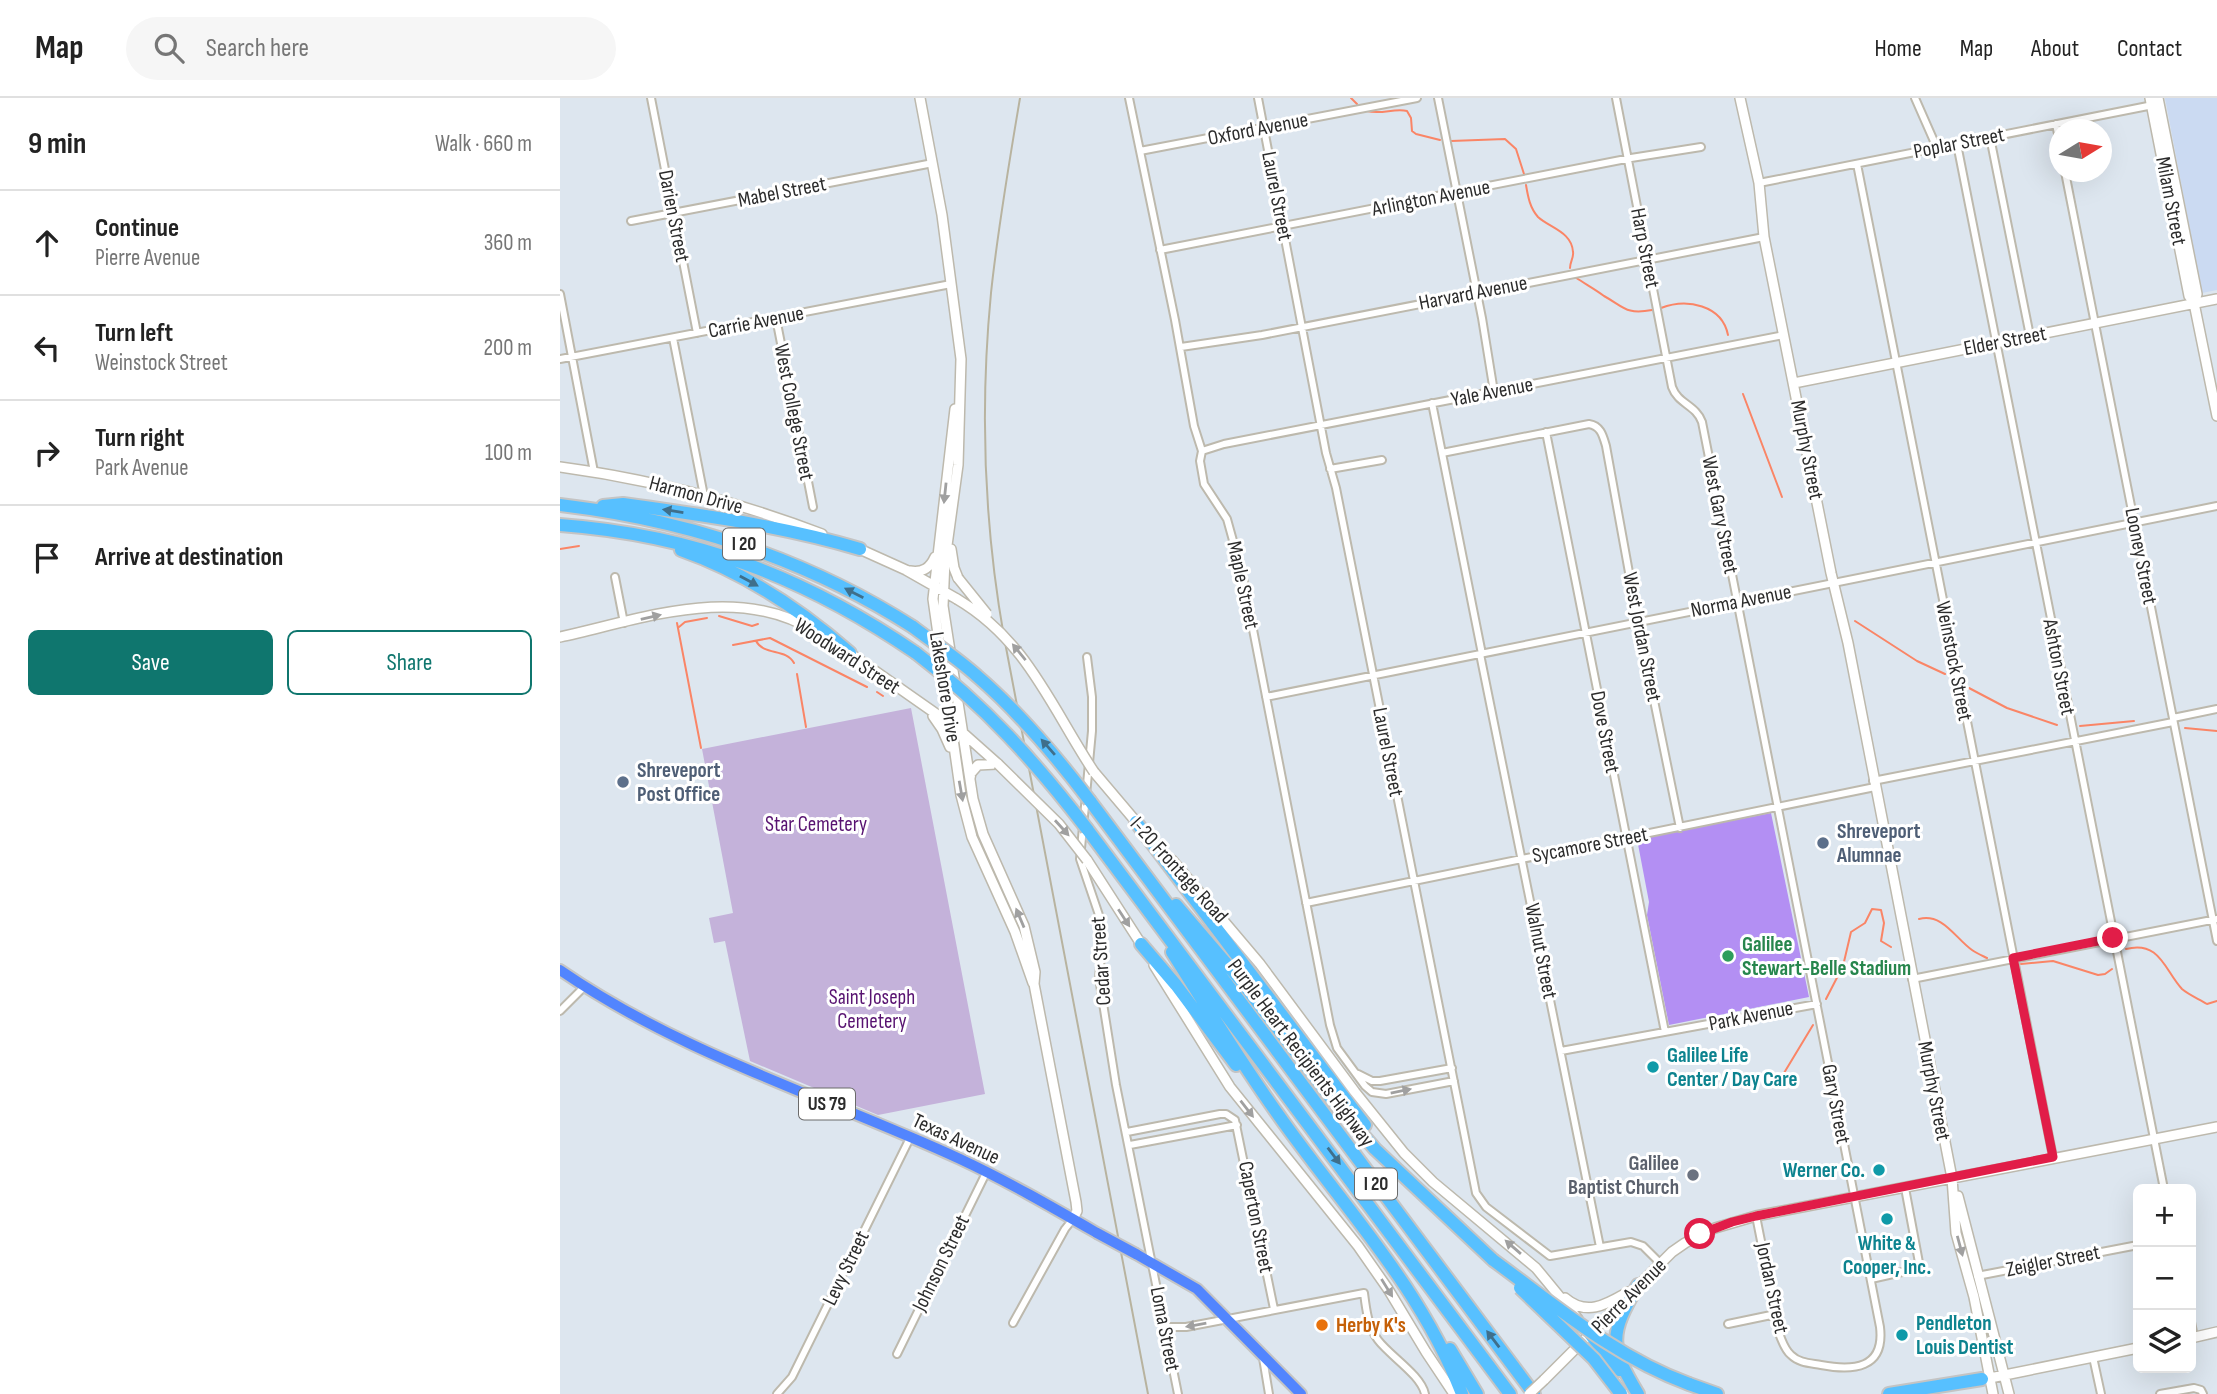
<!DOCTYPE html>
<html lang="en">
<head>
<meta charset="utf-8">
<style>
	body { margin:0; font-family:"Sofia Sans Condensed",sans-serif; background:#f6f6f6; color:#222 }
	.controls { position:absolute; right:21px; bottom:21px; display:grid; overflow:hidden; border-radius:10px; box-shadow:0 7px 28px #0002 }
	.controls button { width:63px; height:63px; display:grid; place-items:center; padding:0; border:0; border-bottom:2px solid #e0e0e0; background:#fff; color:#222; font:35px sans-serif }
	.compass { position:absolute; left:1489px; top:21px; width:63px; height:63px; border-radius:50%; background:#fff; box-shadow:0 7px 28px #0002; rotate:79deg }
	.stop { position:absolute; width:21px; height:21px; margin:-16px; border:5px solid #e11d48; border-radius:50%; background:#fff }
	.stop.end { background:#e11d48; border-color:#fff; box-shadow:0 2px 7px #0008 }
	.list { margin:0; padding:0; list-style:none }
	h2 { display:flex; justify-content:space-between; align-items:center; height:91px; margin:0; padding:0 28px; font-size:30px }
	h2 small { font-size:23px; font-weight:400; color:#767676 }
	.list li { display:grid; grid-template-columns:46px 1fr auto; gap:21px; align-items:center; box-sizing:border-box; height:105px; padding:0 28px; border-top:2px solid #e0e0e0 }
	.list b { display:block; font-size:26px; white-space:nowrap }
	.list p { margin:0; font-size:23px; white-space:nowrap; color:#767676 }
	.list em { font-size:23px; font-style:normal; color:#767676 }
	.actions { display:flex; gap:14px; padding:21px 28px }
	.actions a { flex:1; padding:16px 0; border:2px solid #0f766e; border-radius:10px; text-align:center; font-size:24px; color:#0f766e }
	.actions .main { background:#0f766e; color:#fff }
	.icon { flex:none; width:38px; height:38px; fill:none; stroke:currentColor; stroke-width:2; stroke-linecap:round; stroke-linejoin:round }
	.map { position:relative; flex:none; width:1657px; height:1296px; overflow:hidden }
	header { display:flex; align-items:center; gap:42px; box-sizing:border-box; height:98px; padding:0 35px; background:#fff; border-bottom:2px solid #e0e0e0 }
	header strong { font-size:33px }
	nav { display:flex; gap:38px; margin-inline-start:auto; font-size:24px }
	.search { width:490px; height:63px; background:#f6f6f6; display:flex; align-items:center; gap:18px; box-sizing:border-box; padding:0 24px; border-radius:38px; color:#767676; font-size:26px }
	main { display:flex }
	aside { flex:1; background:#fff }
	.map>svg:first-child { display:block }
	.education { fill:#cbdaf2 }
	.cemetery { fill:#c4b2da }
	.pitch { fill:#b38ff3 }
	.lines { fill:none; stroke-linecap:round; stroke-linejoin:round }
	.stream { stroke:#fa8566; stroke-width:2 }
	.street-casing { stroke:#bdb9ad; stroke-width:10 }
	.secondary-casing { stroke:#bdb9ad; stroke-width:12 }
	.primary-casing { stroke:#c4c4c4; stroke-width:14 }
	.highway-casing { stroke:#c4c4c4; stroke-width:16 }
	.street { stroke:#fff; stroke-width:6 }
	.secondary { stroke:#fff; stroke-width:9 }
	.primary { stroke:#5285fe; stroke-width:10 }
	.highway { stroke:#57c0ff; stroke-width:12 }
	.rail { stroke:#b8b39f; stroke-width:2 }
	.secondary-bridge-casing { stroke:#bdb9ad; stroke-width:12; stroke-linecap:butt }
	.primary-bridge-casing { stroke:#c4c4c4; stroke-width:14; stroke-linecap:butt }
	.highway-bridge-casing { stroke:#c4c4c4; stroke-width:16; stroke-linecap:butt }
	.secondary-bridge { stroke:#fff; stroke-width:9 }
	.primary-bridge { stroke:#5285fe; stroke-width:10 }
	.highway-bridge { stroke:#57c0ff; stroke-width:12 }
	.oneway { fill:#a0a0a0 }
	.oneway2 { fill:#3f6f8b }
	.route { stroke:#e11d48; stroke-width:9 }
	.service-dot { fill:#5c6f8a; stroke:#fff; stroke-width:2.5 }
	.leisure-dot { fill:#2e9e5b; stroke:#fff; stroke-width:2.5 }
	.culture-dot { fill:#0f9aa8; stroke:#fff; stroke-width:2.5 }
	.worship-dot { fill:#6b7280; stroke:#fff; stroke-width:2.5 }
	.food-dot { fill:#e8710a; stroke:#fff; stroke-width:2.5 }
	.labels { text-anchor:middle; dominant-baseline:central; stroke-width:6; stroke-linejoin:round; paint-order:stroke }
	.shield { fill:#fff; stroke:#6b6b6b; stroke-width:2 }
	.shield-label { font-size:19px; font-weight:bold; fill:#2c2c2c }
	.street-label { font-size:21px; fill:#2c2c2c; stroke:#fff }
	.service-label { font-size:21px; font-weight:bold; fill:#4e5e75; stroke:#fff; text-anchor:start }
	.park-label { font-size:21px; fill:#581371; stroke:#fff }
	.leisure-label { font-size:21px; font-weight:bold; fill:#27864d; stroke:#fff; text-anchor:start }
	.culture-label { font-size:21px; font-weight:bold; fill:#0d838f; stroke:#fff; text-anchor:start }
	.worship-label { font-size:21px; font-weight:bold; fill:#5b616d; stroke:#fff; text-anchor:end }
	.food-label { font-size:21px; font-weight:bold; fill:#c56008; stroke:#fff; text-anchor:start }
</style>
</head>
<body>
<header>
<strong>Map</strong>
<div class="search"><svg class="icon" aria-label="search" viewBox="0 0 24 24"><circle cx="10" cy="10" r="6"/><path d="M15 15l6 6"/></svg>Search here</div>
<nav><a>Home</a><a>Map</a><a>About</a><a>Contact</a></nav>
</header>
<main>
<aside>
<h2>9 min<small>Walk · 660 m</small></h2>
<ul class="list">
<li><svg class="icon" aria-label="ahead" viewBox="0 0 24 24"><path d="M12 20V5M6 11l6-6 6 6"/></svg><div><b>Continue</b><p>Pierre Avenue</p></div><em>360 m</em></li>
<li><svg class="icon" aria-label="left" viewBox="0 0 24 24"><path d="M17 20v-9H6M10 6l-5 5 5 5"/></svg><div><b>Turn left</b><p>Weinstock Street</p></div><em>200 m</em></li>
<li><svg class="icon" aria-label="right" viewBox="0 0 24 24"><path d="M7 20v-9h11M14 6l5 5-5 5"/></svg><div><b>Turn right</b><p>Park Avenue</p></div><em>100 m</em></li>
<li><svg class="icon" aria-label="arrive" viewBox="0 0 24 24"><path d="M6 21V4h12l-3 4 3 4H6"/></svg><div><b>Arrive at destination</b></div></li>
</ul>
<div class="actions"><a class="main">Save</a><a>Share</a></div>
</aside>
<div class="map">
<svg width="1657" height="1296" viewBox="0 0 1657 1296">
	<rect width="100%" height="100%" fill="#dde6ef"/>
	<path class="education" d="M1605,0H1657V192L1642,195Z"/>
	<path class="cemetery" d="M351,610L425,996L318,1017L190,963L165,843L154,845L149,820L173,815L142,651Z"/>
	<path class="pitch" d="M1211,715L1249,899L1109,927L1087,817L1089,804L1077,741Z"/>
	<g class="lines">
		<path class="stream" d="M791,0L797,6
			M807,13C821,17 834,10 847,13L851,20L852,33L856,36L880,42
			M891,43L945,41L956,51L964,76
			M966,87C968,99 970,110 978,119C990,130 1012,134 1013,154C1014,159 1010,164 1010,170
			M1015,179C1025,186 1035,191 1044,198C1064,209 1066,217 1092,212
			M1101,210C1127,200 1162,207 1168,237
			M1183,296L1222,399
			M0,451L19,448
			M159,518L192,528L198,526
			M1295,523L1357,563L1385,576
			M117,525L141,650
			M119,529L125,524L147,520
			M196,543C204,558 226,550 234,565
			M173,547L210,540L307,589
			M237,576L246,629
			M1409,590L1447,610L1497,627
			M317,594L323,598
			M1520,628L1574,623
			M1625,630L1657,633
			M1359,821C1383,815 1395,840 1412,852C1416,855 1423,858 1427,860
			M1566,851C1600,842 1605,873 1622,891C1629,897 1639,901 1647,906L1657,903
			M1461,866L1493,863L1538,877L1545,876L1552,871
			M1266,901L1283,868L1291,834L1305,825L1312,811L1321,812L1324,825L1321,843L1331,849
			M1224,975L1253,927"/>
		<defs>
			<path id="street" d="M91,0L137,235
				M569,0L615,222L634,328L642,353L640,363L644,386L667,421L682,475L770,927L777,950L805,988L812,994L826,996L894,983
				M698,0L766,355L776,390L916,1095L926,1109L990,1158L1071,1144L1083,1148L1100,1165
				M878,0L922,220L934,294
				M1056,0L1112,289C1118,306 1136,307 1142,324L1320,1229C1325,1271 1293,1273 1261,1267C1250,1265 1239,1265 1231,1257C1225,1252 1223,1245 1220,1238L1196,1118
				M1355,0L1377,50
				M1496,26L1500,46
				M1430,39L1470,238
				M1397,46L1604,1091
				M580,53L857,0
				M1297,66L1493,1059
				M1505,74L1657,843
				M1199,85L1593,7
				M71,123L373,65
				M600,152L1071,60L1141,49
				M0,196L34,374
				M216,220L253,409
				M113,240L144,398
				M621,249L702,237L1204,139
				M0,261L391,186
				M872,305L922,556
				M986,334L1105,934
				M642,353L664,346L1224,237
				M882,355L1029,326C1041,328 1043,338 1046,348L1078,524L1120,730
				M770,371L822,362
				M55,479L64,525
				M920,556L1040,1149
				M527,559L532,599V633L520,761L540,820L542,847L539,880L556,987L618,1296
				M706,599L1657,408
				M1613,620L1657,611
				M1313,683L1613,624
				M746,805L1315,689
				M1352,881L1657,821
				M0,913L24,889
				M1001,953L1257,906
				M798,976L812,983H820L892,970
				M567,1034L660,1016H666L675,1022L714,1211
				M570,1047L677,1027
				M1417,1178L1578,1147
				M1311,1181L1360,1170L1345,1090
				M1631,1224L1634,1239
				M453,1225L505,1131L513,1121
				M1168,1226L1216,1216
				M604,1229H626L804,1195C806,1211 808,1229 818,1242C830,1258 861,1277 865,1296
				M337,1256L426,1075
				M1533,1259L1541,1296
				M703,1260L709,1296
				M217,1296L232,1279L350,1040
				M1600,1296L1634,1290L1641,1292L1643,1296"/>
			<path id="secondary" d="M360,0L382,117L401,261L398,367L385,462L383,508L413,701L423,736L464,828L475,874L474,886L516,1104L517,1113L513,1121
				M1180,0L1199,85L1204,139L1271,475L1288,545L1392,1080L1396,1135L1414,1199L1433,1296
				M1590,0L1629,198L1634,205L1657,318
				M1598,0L1637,196L1634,205
				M1234,285L1657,201
				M395,311L373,501L401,697L412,739L455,834L473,885
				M0,369C89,381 178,404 262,436
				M295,449L346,472L397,501
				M391,451L394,470L398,480
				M350,473C363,475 370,470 375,459
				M0,539C83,521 177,484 256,534
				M285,552L402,634L438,666
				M373,618L382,631L390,649
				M534,674L578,726
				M410,680L411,675L418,667L437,666
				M527,762L583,849
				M612,762L700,866L795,994L844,1055L873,1084L976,1170L1018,1221
				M594,867L670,989L798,1148L828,1191L866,1254L894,1296
				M1398,1098L1449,1296
				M1005,1200C1027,1219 1047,1206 1068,1194
				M1631,1240L1657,1234
				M1430,1280L1578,1250
				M984,1282L1112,1154L1125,1145L1155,1130L1196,1118L1657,1029"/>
			<path id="primary" d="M0,872C123,957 266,999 400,1061C447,1083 492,1109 537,1135
				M576,1156L637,1191L741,1296"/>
			<path id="highway" d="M0,407C126,422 245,460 353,529
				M43,408L63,406C143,417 222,428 300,451
				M0,427C135,437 245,479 356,555
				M121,452C184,474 241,512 290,555
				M530,703L974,1296
				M576,724L805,1027
				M527,731L950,1296
				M616,807L682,884L771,1000L815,1051L933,1162
				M581,846L616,887L676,967
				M612,854C646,908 680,963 717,1015C783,1109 860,1187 902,1296
				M1030,1236L1059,1272
				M890,1251L917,1296
				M1129,1286L1157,1296
				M1078,1296C1049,1248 1049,1236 1078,1187
				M1329,1296L1422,1281"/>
		</defs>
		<use href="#street" class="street-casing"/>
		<use href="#secondary" class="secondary-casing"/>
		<use href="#primary" class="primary-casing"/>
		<use href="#highway" class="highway-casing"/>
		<use href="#street" class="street"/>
		<use href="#secondary" class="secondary"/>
		<use href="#primary" class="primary"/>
		<use href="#highway" class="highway"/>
		<path class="rail" d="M460,0C449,65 438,129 431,195C420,309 424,426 444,539L588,1296"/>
		<defs>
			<path id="secondary-bridge" d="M398,480L427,516
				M397,501C467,542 491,609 534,674
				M438,666L499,726L527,762
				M969,1296L984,1282"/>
			<path id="primary-bridge" d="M537,1135L576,1156"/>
			<path id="highway-bridge" d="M353,529C374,545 397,560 417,578C460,615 496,658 530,703
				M356,555C425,608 474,662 527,731
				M933,1162C996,1208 1055,1259 1129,1286
				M960,1190L1034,1261L1061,1296"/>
		</defs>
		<use href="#secondary-bridge" class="secondary-bridge-casing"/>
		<use href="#primary-bridge" class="primary-bridge-casing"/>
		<use href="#highway-bridge" class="highway-bridge-casing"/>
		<use href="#secondary-bridge" class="secondary-bridge"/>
		<use href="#primary-bridge" class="primary-bridge"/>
		<use href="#highway-bridge" class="highway-bridge"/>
	</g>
	<defs><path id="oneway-solid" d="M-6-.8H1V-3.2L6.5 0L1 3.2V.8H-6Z" transform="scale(1.75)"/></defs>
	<g class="oneway">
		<use href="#oneway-solid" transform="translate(385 395) rotate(96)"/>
		<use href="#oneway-solid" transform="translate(91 519) rotate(-13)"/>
		<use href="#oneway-solid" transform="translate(459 554) rotate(-129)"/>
		<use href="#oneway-solid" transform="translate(401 693) rotate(80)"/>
		<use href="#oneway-solid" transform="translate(502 730) rotate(48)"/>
		<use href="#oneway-solid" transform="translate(460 820) rotate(-113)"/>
		<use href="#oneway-solid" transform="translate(564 820) rotate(57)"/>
		<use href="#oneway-solid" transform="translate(841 993) rotate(-11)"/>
		<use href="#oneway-solid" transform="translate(687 1011) rotate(52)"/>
		<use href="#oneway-solid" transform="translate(1400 1148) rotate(75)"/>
		<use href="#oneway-solid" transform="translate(953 1149) rotate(-139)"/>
		<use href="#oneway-solid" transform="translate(827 1190) rotate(58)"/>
		<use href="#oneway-solid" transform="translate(636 1227) rotate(170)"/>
	</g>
	<g class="oneway2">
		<use href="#oneway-solid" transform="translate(113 413) rotate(-171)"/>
		<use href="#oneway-solid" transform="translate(189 483) rotate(29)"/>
		<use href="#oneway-solid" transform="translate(294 495) rotate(-153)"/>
		<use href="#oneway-solid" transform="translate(488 649) rotate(-131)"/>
		<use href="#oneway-solid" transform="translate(774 1058) rotate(53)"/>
		<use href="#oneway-solid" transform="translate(933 1241) rotate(-127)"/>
	</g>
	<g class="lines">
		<path class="route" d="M1140,1136L1172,1124L1196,1118L1493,1059L1453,860L1553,840"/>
	</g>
	<g class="service-dot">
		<circle cx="63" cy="684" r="7"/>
		<circle cx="1263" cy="745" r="7"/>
	</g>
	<circle class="leisure-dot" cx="1168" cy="858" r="7"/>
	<g class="culture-dot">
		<circle cx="1093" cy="969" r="7"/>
		<circle cx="1319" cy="1072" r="7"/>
		<circle cx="1327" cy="1121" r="7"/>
		<circle cx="1342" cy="1237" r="7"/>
	</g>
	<circle class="worship-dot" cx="1133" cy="1077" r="7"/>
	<circle class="food-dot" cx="762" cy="1227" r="7"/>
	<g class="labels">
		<g class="shield">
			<rect x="163" y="430.5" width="42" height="31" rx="5"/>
			<rect x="239" y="990.5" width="56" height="31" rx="5"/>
			<rect x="795" y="1070.5" width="42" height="31" rx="5"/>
		</g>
		<g class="shield-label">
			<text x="184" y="446">I 20</text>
			<text x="267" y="1006">US 79</text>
			<text x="816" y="1086">I 20</text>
		</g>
		<g class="street-label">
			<text transform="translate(698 31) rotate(-11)">Oxford Avenue</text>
			<text transform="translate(1399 45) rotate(-11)">Poplar Street</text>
			<text transform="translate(222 94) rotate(-11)">Mabel Street</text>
			<text transform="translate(717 98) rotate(79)">Laurel Street</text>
			<text transform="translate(871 100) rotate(-11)">Arlington Avenue</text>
			<text transform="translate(1611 103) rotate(79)">Milam Street</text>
			<text transform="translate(114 118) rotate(79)">Darien Street</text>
			<text transform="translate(1085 150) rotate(79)">Harp Street</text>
			<text transform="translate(913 195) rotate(-11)">Harvard Avenue</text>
			<text transform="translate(196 224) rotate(-11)">Carrie Avenue</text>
			<text transform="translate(1445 243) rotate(-11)">Elder Street</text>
			<text transform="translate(932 294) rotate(-11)">Yale Avenue</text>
			<text transform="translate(234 314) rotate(79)">West College Street</text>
			<text transform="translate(1247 352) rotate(79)">Murphy Street</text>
			<text transform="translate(136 397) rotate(15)">Harmon Drive</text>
			<text transform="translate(1160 417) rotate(79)">West Gary Street</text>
			<text transform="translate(1581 458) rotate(79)">Looney Street</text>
			<text transform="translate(683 487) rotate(78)">Maple Street</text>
			<text transform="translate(1181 503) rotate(-11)">Norma Avenue</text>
			<text transform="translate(1082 539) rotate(79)">West Jordan Street</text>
			<text transform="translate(287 558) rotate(33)">Woodward Street</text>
			<text transform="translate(1394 563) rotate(79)">Weinstock Street</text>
			<text transform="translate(1499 569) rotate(79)">Ashton Street</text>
			<text transform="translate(385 589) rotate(81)">Lakeshore Drive</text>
			<text transform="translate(1045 634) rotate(79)">Dove Street</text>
			<text transform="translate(828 654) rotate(79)">Laurel Street</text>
			<text transform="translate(1030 747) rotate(-11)">Sycamore Street</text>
			<text transform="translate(619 772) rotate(48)">I-20 Frontage Road</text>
			<text transform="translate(981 853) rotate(79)">Walnut Street</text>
			<text transform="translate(541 863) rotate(-94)">Cedar Street</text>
			<text transform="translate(1191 918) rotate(-11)">Park Avenue</text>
			<text transform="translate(741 955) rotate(53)">Purple Heart Recipients Highway</text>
			<text transform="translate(1374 993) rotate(79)">Murphy Street</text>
			<text transform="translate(1276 1006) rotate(79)">Gary Street</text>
			<text transform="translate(396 1041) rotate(25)">Texas Avenue</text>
			<text transform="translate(696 1119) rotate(79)">Caperton Street</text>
			<text transform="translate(1493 1163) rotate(-11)">Zeigler Street</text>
			<text transform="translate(381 1165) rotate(-64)">Johnson Street</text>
			<text transform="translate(286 1170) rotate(-64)">Levy Street</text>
			<text transform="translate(1212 1190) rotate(78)">Jordan Street</text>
			<text transform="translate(1069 1198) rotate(-45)">Pierre Avenue</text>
			<text transform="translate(605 1231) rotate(79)">Loma Street</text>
		</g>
		<g class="service-label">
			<text x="77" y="672">Shreveport<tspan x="77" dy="24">Post Office</tspan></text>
			<text x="1277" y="733">Shreveport<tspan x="1277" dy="24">Alumnae</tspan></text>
		</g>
		<g class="park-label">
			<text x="256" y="726">Star Cemetery</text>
			<text x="312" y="899">Saint Joseph<tspan x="312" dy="24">Cemetery</tspan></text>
		</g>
		<g class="leisure-label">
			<text x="1182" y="846">Galilee<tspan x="1182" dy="24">Stewart-Belle Stadium</tspan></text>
		</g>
		<g class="culture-label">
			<text x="1107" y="957">Galilee Life<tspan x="1107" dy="24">Center / Day Care</tspan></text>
			<text x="1305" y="1072" text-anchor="end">Werner Co.</text>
			<text x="1327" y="1145" text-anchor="middle">White &amp;<tspan x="1327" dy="24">Cooper, Inc.</tspan></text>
			<text x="1356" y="1225">Pendleton<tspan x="1356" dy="24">Louis Dentist</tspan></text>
		</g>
		<g class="worship-label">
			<text x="1119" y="1065">Galilee<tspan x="1119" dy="24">Baptist Church</tspan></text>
		</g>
		<g class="food-label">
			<text x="776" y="1227">Herby K's</text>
		</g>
	</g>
</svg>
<div class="controls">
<button>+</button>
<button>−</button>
<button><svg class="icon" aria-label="layers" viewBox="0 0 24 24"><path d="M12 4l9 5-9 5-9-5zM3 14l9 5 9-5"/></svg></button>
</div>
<svg class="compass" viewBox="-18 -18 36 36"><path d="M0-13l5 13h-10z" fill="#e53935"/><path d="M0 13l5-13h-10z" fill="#767676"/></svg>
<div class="stop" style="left:1140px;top:1136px"></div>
<div class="stop end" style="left:1553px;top:840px"></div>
</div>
</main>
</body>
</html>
